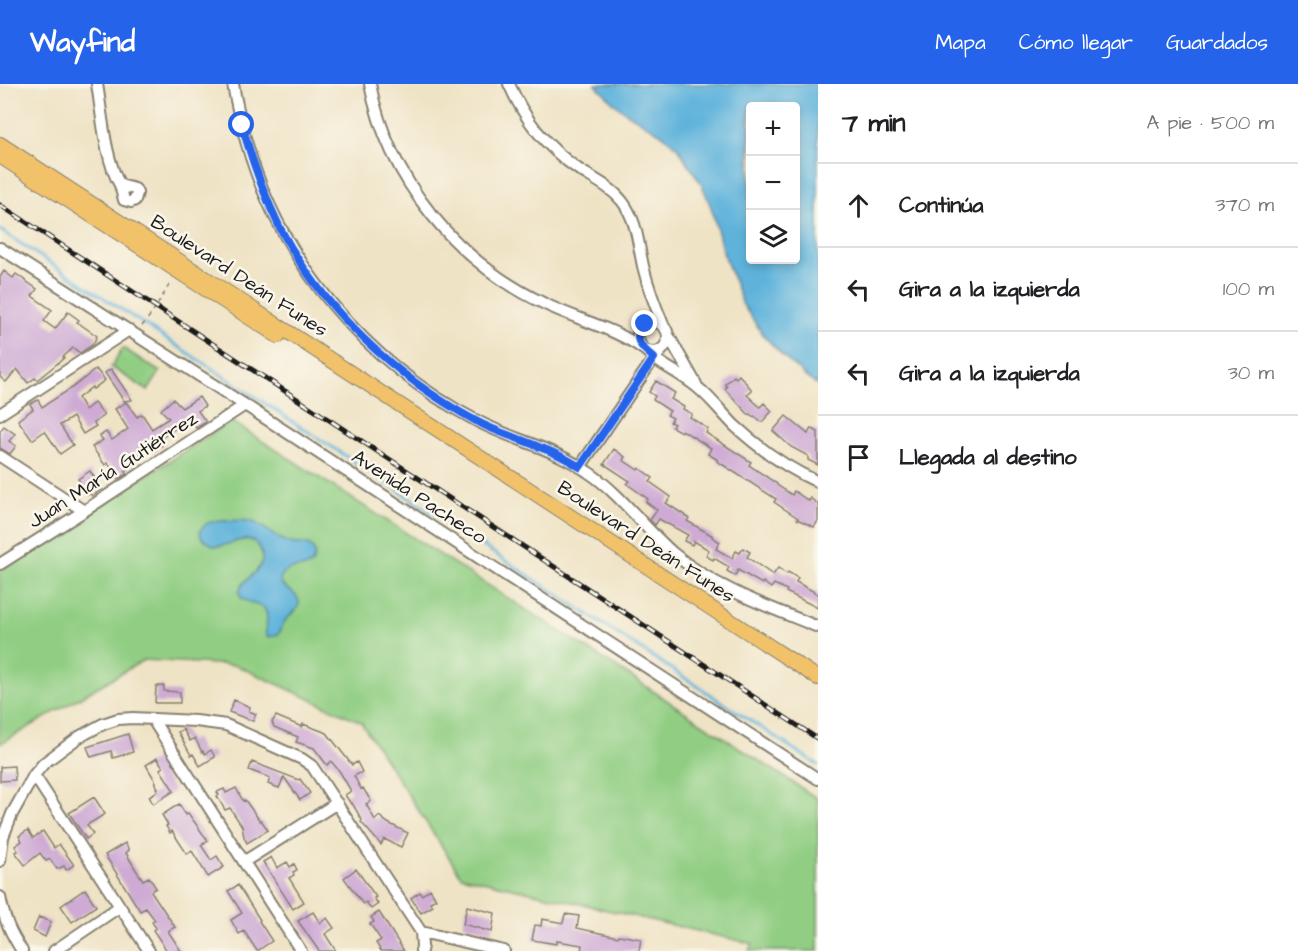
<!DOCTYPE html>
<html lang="es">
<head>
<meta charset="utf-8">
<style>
	body { margin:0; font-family:"Architects Daughter",sans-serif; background:#f6f6f6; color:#202124 }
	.controls { position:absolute; right:18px; top:18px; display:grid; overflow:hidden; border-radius:6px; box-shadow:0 3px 9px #0003 }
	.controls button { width:54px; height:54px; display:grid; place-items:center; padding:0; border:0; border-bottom:2px solid #e0e0e0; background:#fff; color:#202124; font:30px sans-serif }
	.stop { position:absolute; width:18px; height:18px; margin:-14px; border:4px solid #2563eb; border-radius:50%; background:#fff }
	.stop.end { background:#2563eb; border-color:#fff; box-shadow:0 2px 6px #0008 }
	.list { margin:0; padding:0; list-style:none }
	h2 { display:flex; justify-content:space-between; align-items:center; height:78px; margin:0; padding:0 24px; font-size:26px }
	h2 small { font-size:20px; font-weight:400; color:#757577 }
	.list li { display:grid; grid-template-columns:39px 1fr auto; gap:18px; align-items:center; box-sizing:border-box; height:84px; padding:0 24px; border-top:2px solid #e0e0e0 }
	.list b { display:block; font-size:22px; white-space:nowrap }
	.list em { font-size:20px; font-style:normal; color:#757577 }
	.icon { flex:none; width:33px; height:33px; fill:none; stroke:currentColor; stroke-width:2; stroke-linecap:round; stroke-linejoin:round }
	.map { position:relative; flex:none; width:818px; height:867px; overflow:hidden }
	header { display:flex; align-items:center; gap:36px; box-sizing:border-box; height:84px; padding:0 30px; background:#2563eb; color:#fff }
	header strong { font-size:28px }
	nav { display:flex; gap:33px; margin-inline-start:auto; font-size:21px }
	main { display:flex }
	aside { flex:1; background:#fff }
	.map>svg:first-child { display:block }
	.green { fill:#91ce83; stroke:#567550; stroke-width:1.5 }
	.water { fill:#5fb3db; stroke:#3e687c; stroke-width:1.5; fill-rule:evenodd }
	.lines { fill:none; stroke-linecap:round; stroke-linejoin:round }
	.stream { stroke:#5fb3db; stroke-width:3 }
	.building { fill:#ceaad4 }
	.minor-casing { stroke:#868070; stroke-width:14 }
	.major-casing { stroke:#868070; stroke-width:16 }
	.path { stroke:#868070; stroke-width:1.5; stroke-dasharray:4.5 4.5; stroke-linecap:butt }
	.minor { stroke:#fff; stroke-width:10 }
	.major { stroke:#f2c26a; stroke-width:14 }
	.rail-casing { stroke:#1c1c1c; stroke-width:5 }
	.rail { stroke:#fbf7ec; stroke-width:3; stroke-dasharray:9; stroke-linecap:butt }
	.route { stroke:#2563eb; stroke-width:8 }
	.labels { text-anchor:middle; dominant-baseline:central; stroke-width:5; stroke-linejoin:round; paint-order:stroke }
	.street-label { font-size:20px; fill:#1c1c1c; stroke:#fbf7ec }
</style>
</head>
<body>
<header>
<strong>Wayfind</strong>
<nav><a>Mapa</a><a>Cómo llegar</a><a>Guardados</a></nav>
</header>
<main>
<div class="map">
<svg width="818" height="867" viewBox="0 0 818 867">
	<rect width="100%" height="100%" fill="#fbf7ec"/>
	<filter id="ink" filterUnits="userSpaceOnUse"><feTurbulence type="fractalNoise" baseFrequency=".0167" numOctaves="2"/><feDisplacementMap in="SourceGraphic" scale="12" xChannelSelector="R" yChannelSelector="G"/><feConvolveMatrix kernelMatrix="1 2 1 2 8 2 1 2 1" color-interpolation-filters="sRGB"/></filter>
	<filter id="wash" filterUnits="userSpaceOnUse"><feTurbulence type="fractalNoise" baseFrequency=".008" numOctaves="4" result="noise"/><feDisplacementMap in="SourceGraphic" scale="24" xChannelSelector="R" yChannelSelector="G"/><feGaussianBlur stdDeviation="1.35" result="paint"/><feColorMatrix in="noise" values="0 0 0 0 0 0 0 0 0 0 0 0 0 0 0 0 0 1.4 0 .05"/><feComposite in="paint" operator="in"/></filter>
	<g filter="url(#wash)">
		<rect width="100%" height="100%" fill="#efe3c5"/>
		<path class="green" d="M123,264L160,288L148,307L111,283Z
			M231,337L633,594L818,715V867H749L753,860L461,792L361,638L235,581L144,576L0,660V487Z"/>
		<path class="water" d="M595,0H818V301L808,295L781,270L764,252L743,221L724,171L711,123L702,101L678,64L660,49L628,30L614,19ZM796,22V176H750V22Z
			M215,437C226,438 242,434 253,438C266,443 276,455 290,459C296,461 308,458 312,464C317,469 314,476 311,481C302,486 286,482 281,493C276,504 298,506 299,518C299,527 289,531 285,537C282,540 282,546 279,549C275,553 270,553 266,552C265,542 270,533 264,524L242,515L239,509C241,493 269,487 261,467C252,444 231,463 216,462C212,462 211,460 208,458C205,456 202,455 201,452C198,443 208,438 215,437Z"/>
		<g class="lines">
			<path class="stream" d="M0,146L818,681"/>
		</g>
		<g id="blocks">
			<path class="building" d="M4,187L13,194L16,190L37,205L32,212L52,226L44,237L55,245L68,228L79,236L77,238L97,252L93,260L80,269L73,264L63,273L64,274L37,296L35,294L28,299L17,285L6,298L0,293V193Z
				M96,285L105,296L93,305L92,303L78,314L85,326L94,319L104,331L94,339L96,342L83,350L73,333L60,341L73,361L60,370L45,347L32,356L18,336L33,325L30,320L38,316L42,323L72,304Z
				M111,285L132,316L124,317L105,289Z
				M739,291L752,306L747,311L760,323L764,319L772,327L762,338L754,332L753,333L750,330L749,331L725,305L727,303L725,300L734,292L736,294Z
				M656,297L675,309L671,315L684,323L683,325L692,330L690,333L708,345L706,349L751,378L749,381L777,400V401L792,411L794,407L809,417L810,414L818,420V437L814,443L797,435L798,434L774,418L776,415L717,377L718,376L708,370L711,364L682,346L681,348L672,343L674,340L670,338L673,334L667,331L670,327L653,316L655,312L649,308Z
				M199,313L205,322L198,327L206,338L196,344L190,336L177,345L176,344L161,354L165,359L154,367L152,364L138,373L140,376L125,387L127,390L118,395L108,379L105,381L92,363L103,356L100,352L106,348L112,356L128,345L115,325L126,318L137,333L142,330L152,345L169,334L161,326L173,315L182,324Z
				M786,332L808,350L811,344L818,348V381L808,376V372L791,363L773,347Z
				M4,342L15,350L9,357L16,362L10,370L0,364V347Z
				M614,365L625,373L623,376L638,386L639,384L653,394L650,398L671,413L666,419L689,434L687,437L713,452L712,453L720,458L716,465L732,474L736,467L740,469L743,464L750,468L747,473L773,491L778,484L787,490L788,488L798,494L796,498L818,510V524L786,508L787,506L774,500L771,504L763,498L762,500L738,486L735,492L727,487L729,483L714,474L713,476L706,472L709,466L694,457L692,461L684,457L688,451L659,435L655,441L650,436L657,426L646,418L648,415L627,400L630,397L604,380Z
				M90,387L102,405L92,412L90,409L88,411L78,395Z
				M156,602H164V607L180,608V619H155Z
				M234,616L250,623L249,627L256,630L253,637L229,628Z
				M276,632L302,643L303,640L327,649L352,681L357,678L362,688L354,692L361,705L363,704L371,717L366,720L375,736L379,732L388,739L408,749L401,763L384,755L381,761L361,738L362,736L352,719L351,720L345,711L351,707L340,688L331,677L327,681L314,664L296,658L298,653L274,643L272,638Z
				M183,645L190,657L195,654L202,668L203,667L205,670L211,666L215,673L200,682L193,670L191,671L178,648Z
				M128,650L133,668L113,674L111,667L91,673L87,663Z
				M157,674L163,683L160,685L174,707L153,720L149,712L158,707L156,704H158L155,698H156L146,681Z
				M252,678L299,696L300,695L310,709L300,716L284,693L279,704L268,700L270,694L249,686Z
				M14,682L15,696L0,697V683Z
				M236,704L243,717L245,716L260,737L261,736L268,746L247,759L244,753L242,742L230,724L225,726L217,712L219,711L217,708L224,705L226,709Z
				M94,713L105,730L87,741L93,750L86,755L69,729Z
				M179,720L186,731L188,729L208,757L201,761L211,776L217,772L224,783L208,793L192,767L187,770L172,747L170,749L166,742L168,741L162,731Z
				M28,746L33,754L43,747L54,764L59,760L74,781L66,786L64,782L57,785L50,775L46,777L40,769L25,781L15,768L18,767L15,762L22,757L19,752Z
				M125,759L129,766L126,769L136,786L143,796L149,793L156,804L151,807L175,843L168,847L181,867H167L153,846L156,844L152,838L155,836L146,824L140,827L105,771Z
				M271,773L277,784L287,778L290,783L294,780L297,786L293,788L294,791L289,794L304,818L293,825L263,778Z
				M356,785L376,813L374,814L378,820L371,825L366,818L363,820L344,794Z
				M238,801L260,836L259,837L272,857L257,867L244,847L239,850L231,836L242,829L228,807Z
				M85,805L96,822L72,838L61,822Z
				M430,805L436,815L430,818L433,822L421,829L411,814L420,808L422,811Z
				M467,822L495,829L492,848L463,840Z
				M313,828L320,839L327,834L334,844L325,850L336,867H319L298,837Z
				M379,828L404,867H381L376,859L381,856L370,840L374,838L371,833Z
				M565,830L579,832L577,844L618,853L619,851L641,855L639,867H581L582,861L557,857V860L532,856L535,841L541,842L542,835L563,839Z
				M39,833L51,838L45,853L33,847Z"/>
		</g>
	</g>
	<g filter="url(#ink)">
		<use href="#blocks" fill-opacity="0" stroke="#868070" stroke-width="1.5"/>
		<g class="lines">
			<defs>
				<path id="minor" d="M97,0C102,30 105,76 120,101
					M233,0C236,19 241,39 246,57C280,178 366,279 477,337C513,356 554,364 588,388C620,409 644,444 673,469C716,505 767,522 818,543
					M370,0C388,96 458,179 545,220C578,236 615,244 645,266C648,269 652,272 655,275C669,285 684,292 697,303C711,314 722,329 735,342C760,365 787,384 818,398
					M509,0C525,36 545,62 578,85C593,95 610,102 622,117C638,137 638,163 644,186C649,206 656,224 664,243
					M120,101L135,105L137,109L135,116L131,118L124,116Z
					M0,164L245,321L818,695
					M638 253a15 15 0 1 1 30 0a15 15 0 1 1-30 0Z
					M668,251L696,300
					M0,330L129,246
					M0,372L84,427
					M580,383L654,274L662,266
					M0,480L84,427L245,321
					M153,636L301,867
					M34,691L149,867
					M0,777L3,753L12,730L34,691L44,679L79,653L103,640L118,635L133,634L196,637L226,641L302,675L312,682L421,848L422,862L421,867
					M245,777L337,719
					M0,813C4,835 10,848 22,867
					M421,848L504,867
					M54,867L119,823"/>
				<path id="major" d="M0,60L818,594
					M0,72L278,252"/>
			</defs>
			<use href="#minor" class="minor-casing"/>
			<use href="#major" class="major-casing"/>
			<path class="path" d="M142,242L153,228L171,198"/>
			<use href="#minor" class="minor"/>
			<use href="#major" class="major"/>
			<defs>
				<path id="rail" d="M0,121L818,655"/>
			</defs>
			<use href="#rail" class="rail-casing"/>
			<use href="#rail" class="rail"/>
		</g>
	</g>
	<g class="lines" filter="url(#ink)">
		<path class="route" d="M242,41C252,77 264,111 280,144C323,226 395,293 476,337C496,348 518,354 539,363C554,368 567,375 580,383L654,274C642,264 630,254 645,240"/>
	</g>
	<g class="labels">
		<g class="street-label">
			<text transform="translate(239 192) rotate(33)">Boulevard Deán Funes</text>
			<text transform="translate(113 386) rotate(-33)">Juan María Gutiérrez</text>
			<text transform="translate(419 413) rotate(33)">Avenida Pacheco</text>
			<text transform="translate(646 458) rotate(33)">Boulevard Deán Funes</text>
		</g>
	</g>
</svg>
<div class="controls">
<button>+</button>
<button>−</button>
<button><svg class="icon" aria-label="layers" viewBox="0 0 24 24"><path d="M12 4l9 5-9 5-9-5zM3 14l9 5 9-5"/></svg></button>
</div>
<div class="stop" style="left:242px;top:41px"></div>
<div class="stop end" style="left:645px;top:240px"></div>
</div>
<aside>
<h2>7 min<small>A pie · 500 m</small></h2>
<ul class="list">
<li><svg class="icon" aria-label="ahead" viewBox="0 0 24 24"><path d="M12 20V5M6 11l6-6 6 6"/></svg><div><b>Continúa</b></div><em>370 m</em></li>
<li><svg class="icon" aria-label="left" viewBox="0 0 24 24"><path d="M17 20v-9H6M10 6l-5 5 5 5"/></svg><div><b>Gira a la izquierda</b></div><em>100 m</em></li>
<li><svg class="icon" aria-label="left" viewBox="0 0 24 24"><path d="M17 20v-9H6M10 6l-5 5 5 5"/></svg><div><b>Gira a la izquierda</b></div><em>30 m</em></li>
<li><svg class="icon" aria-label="arrive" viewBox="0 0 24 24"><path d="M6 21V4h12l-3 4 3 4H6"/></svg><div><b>Llegada al destino</b></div></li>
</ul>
</aside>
</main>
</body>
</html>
